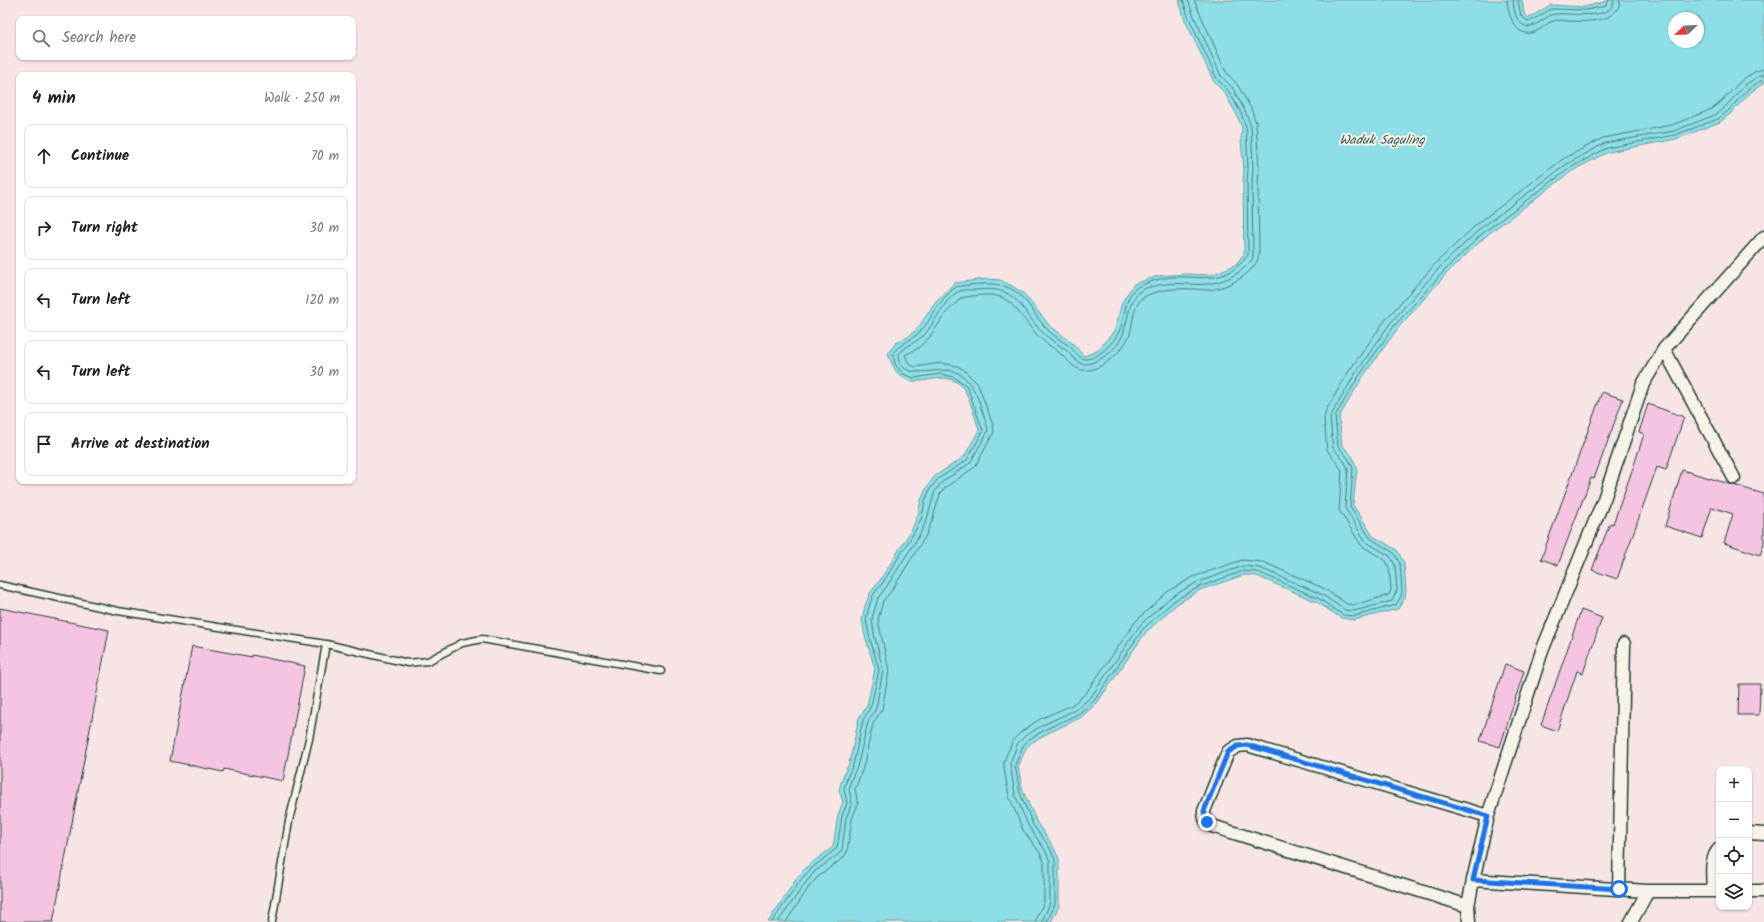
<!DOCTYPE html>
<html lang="en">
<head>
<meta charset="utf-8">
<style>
	body { margin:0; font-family:Kalam,sans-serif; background:#f6f6f6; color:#222 }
	.controls { position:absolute; right:12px; bottom:12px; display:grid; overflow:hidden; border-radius:8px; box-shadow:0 1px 3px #0004 }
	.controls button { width:36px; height:36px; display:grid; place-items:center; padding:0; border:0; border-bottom:1px solid #e0e0e0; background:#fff; color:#222; font:20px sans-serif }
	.compass { position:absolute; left:1668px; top:12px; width:36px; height:36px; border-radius:50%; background:#fff; box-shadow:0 1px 3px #0004; rotate:247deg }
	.stop { position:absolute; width:12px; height:12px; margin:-9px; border:3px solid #1a73e8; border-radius:50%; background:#fff }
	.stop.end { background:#1a73e8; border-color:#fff; box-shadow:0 1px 4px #0008 }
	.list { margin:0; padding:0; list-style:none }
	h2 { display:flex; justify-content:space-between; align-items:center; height:52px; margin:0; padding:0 16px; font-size:17px }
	h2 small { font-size:13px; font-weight:400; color:#767676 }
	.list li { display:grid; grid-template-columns:26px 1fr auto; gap:12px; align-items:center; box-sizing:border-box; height:64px; margin:0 8px 8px; padding:0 8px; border:1px solid #e0e0e0; border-radius:8px }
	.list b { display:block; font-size:15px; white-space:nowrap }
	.list em { font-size:13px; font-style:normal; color:#767676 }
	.icon { flex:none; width:22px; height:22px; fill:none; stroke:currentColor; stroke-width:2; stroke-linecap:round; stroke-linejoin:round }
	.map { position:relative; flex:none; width:1764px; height:922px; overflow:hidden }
	.search { position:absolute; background:#fff; box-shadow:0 1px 3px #0004; left:16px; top:16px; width:340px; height:44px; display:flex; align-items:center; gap:10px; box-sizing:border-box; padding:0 14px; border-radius:8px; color:#767676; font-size:15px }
	.panel { position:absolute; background:#fff; box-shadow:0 1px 3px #0004; left:16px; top:72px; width:340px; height:412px; border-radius:8px }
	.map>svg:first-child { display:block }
	.water { fill:#8ddee6; stroke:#619e9f; fill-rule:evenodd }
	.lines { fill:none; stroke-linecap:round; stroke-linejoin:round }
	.shore { stroke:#4b7d7b; stroke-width:1 }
	.building { fill:#f6c4e3; stroke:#1f3d34 }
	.service-casing { stroke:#1f3d34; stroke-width:9 }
	.minor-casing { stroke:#1f3d34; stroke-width:15 }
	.service { stroke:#f7f3e8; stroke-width:6 }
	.minor { stroke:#f7f3e8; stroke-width:12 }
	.route { stroke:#1a73e8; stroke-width:5 }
	.labels { text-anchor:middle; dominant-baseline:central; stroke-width:4; stroke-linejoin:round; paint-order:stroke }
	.water-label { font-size:13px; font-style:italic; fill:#355d58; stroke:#f7f3e8 }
</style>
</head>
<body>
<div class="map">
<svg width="1764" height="922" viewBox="0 0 1764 922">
	<rect width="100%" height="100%" fill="#f7e5e6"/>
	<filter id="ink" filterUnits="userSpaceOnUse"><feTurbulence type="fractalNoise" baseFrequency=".025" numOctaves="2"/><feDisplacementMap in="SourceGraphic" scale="8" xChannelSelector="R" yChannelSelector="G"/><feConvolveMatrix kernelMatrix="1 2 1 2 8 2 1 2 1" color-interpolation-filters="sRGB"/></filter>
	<g filter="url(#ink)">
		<path class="water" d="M1179,0H1522L1524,14L1529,18L1550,5L1585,7L1611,0H1764V83L1751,92L1730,114L1720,122L1676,139L1608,152L1572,171L1487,235L1447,273L1398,328L1362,378L1339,417L1342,445L1352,456L1357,468L1353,505L1373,536L1397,550L1404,563L1406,591L1405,597L1398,609L1354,620L1341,618L1317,602L1257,576L1244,575L1200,590L1177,604L1146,632L1097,703L1080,718L1048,733L1031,743L1026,748L1018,767L1023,791L1037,823L1053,846L1059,859V906L1051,922H768L799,875L809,865L833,847L838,815L843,802L839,790L843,776L849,764L859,718L867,706L875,669L865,636L862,619L865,606L870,593L879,582L912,529L918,515L921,500L927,487L935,476L964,457L979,430C976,420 969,396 964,389C940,358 905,410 888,353L896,343L908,337L918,328L935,303L954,283L987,279L1000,280L1012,286L1023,293L1049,325L1072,343L1084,356L1097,351L1115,330L1122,302L1134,284L1158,276L1185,274L1211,275L1235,265L1244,254L1243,183L1244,169L1241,141L1242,128L1237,115L1224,92L1214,82L1184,18ZM1674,18H1698V42H1674Z"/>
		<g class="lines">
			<path class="shore" d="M1507,0C1508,14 1515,39 1535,32C1541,29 1547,23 1553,21C1558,19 1564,21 1569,21C1585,22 1619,23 1620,0
				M1513,0C1514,12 1516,25 1529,27C1538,25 1544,18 1551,15C1565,10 1613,24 1614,0
				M1518,0L1521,16L1529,22L1551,9L1586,10L1606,6L1609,0
				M772,922L803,877L812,868L837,848L842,816L847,803L844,789L847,778L853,765L863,720L871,706L879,670L869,635L866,619L869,607L873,595L882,584L915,531L922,517L925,501L930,489L938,479L967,460L983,431L967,386L954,377L940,374L914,378L903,374L895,364L893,353C901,343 912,340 921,331C933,317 939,299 955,288C958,285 965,286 969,285C988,283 1006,282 1021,296C1030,305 1036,317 1045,327C1052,335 1061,340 1069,346C1073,349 1079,359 1085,359C1099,359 1112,344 1119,332C1126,318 1123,299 1136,288C1141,284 1151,282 1156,280C1191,269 1220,293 1248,255L1247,183L1248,169L1246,127L1241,113L1228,90L1217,79L1188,16L1183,0
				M778,922L807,881L815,871L838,855L842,850L846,818L852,803L849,789L851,780L857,767L868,722L876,708L883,670L874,634L872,619L878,598L887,586L920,534L927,519L935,491L942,482L970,463L988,431L987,426C981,408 976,383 958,373C940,363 899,386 899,354C905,346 917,342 925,334C934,324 946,297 958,292C963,289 971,290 976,290C1018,285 1018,307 1042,332C1049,339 1058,344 1066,350C1072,355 1077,365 1085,364C1101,363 1120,347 1124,331C1128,318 1129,302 1139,292C1143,288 1154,286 1159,285C1177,281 1198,287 1213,283C1229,280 1244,271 1253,258L1252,183L1253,168L1251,126L1245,111L1232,87L1221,76L1193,14L1188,0
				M786,922L811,884L819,876L843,858L847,852L852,819L858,804L855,789L863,768L873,724L882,709L889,671L878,620L883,601L892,590L925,537L932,521L940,494L946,487L975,467L994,432L993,425L978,384L963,369L957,366L941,363L915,367L909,364L905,355L917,349L929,338L946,313L961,298C1011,288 1008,302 1037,335C1045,344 1055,348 1063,356C1069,361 1074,369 1082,370C1101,373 1124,350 1130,334C1133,323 1133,301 1146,296C1160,289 1177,288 1193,289C1200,289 1208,291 1214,289C1231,286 1257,272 1259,254L1258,184L1259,168L1256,123L1251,108L1237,84L1226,72L1194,0
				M1036,922L1037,916L1044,902V862L1040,853L1023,830L1009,796L1004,769V761L1013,740L1021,732L1040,719L1072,705L1086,693L1136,621L1167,592L1193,577L1242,560L1263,562L1323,588L1347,604L1354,605L1389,595L1391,590L1389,568L1386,561L1361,545L1339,510L1342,470L1327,450L1324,418L1326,410L1349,371L1386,319L1437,262L1477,224L1563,159L1603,138L1672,125L1712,109L1720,103L1742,80L1756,71L1764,69
				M1042,922L1050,903V861L1045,850L1029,827L1015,795L1010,763L1018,743L1025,736L1043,725L1075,710L1091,697L1140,625L1171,597L1196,583L1243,566L1260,568L1321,594L1345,610L1354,611L1392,601L1397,590L1395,565L1390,556L1366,542L1345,508L1348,469L1344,461L1333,448L1330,417L1355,374L1391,322L1441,266L1481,228L1567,164L1605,143L1674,131L1715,115L1724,108L1745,85L1759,76L1764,75
				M1047,922L1055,904V860L1050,848L1033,825L1020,793L1015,765L1023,746L1028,740L1046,729L1078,714L1094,701L1143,629L1175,600L1199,587L1243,571L1258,572L1318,598L1343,615L1354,616L1396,605L1401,596L1402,591L1400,564L1394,553L1370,538L1350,507L1353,468L1348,458L1338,446L1335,416L1359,376L1395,325L1445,270L1484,232L1570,168L1607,148L1675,135L1718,119L1728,111L1748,89L1760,81L1764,80"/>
		</g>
		<path class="building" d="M1602,392L1623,399L1594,479L1591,478L1558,565L1541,559Z
			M1648,404L1684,417L1666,470L1657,467L1617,579L1592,570L1610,523L1613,524L1634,465L1644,434L1639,432Z
			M1682,470L1764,494V543L1760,555L1724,543L1733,514L1712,507L1702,538L1665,526Z
			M0,608L109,630L53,922H0Z
			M1581,610L1602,618L1583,673L1577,671L1557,731L1541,725Z
			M192,646L252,657V655L305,666L283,781L224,769L223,772L170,761Z
			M1505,664L1524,671L1500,747L1480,741Z
			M1739,684H1760L1759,715H1738Z"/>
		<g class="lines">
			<defs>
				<path id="service" d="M0,585L118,611L326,644L408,663L428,661L462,643L482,639L661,671
					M272,922L289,821L309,739L326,644"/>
				<path id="minor" d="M1664,349L1734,478
					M1749,833L1764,834
					M1473,880L1488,816L1542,651L1604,499L1643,384L1664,349L1764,237
					M1619,889L1624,644
					M1713,891C1713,878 1709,859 1719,849
					M1749,891H1764
					M1468,906L1212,826C1206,822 1204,819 1204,811L1228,752L1238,746L1247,745L1488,816
					M1469,922L1468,906L1473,880L1648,891
					M1631,922L1648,891H1719"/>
			</defs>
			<use href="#service" class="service-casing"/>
			<use href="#minor" class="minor-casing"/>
			<use href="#service" class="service"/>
			<use href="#minor" class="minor"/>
		</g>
	</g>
	<g class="lines" filter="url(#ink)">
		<path class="route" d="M1207,822L1204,811L1228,752L1238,746L1247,745L1488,816L1473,880L1619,889"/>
	</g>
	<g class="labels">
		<g class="water-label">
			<text x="1382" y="140">Waduk Saguling</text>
		</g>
	</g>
</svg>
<div class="controls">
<button>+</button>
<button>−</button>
<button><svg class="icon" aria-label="locate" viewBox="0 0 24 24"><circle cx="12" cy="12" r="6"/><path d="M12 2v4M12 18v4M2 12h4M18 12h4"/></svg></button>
<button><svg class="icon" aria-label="layers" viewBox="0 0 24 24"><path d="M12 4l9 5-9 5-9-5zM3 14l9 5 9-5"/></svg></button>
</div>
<svg class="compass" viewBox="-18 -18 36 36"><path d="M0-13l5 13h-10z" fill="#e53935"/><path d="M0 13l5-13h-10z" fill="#767676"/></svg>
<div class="stop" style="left:1619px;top:889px"></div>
<div class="stop end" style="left:1207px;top:822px"></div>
<div class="search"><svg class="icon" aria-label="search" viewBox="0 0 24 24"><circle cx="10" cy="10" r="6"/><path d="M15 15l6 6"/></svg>Search here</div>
<section class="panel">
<h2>4 min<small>Walk · 250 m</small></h2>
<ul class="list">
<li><svg class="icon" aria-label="ahead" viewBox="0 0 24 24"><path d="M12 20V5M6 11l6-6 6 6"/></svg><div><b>Continue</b></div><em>70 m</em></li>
<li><svg class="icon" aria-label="right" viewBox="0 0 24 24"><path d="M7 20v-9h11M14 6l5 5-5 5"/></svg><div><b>Turn right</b></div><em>30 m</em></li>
<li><svg class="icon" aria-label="left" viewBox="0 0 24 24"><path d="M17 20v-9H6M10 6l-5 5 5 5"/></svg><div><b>Turn left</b></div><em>120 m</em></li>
<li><svg class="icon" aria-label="left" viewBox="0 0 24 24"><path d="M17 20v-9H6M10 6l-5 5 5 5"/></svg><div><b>Turn left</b></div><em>30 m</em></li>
<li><svg class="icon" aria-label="arrive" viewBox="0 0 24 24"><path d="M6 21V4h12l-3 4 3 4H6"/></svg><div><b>Arrive at destination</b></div></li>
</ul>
</section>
</div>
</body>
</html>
